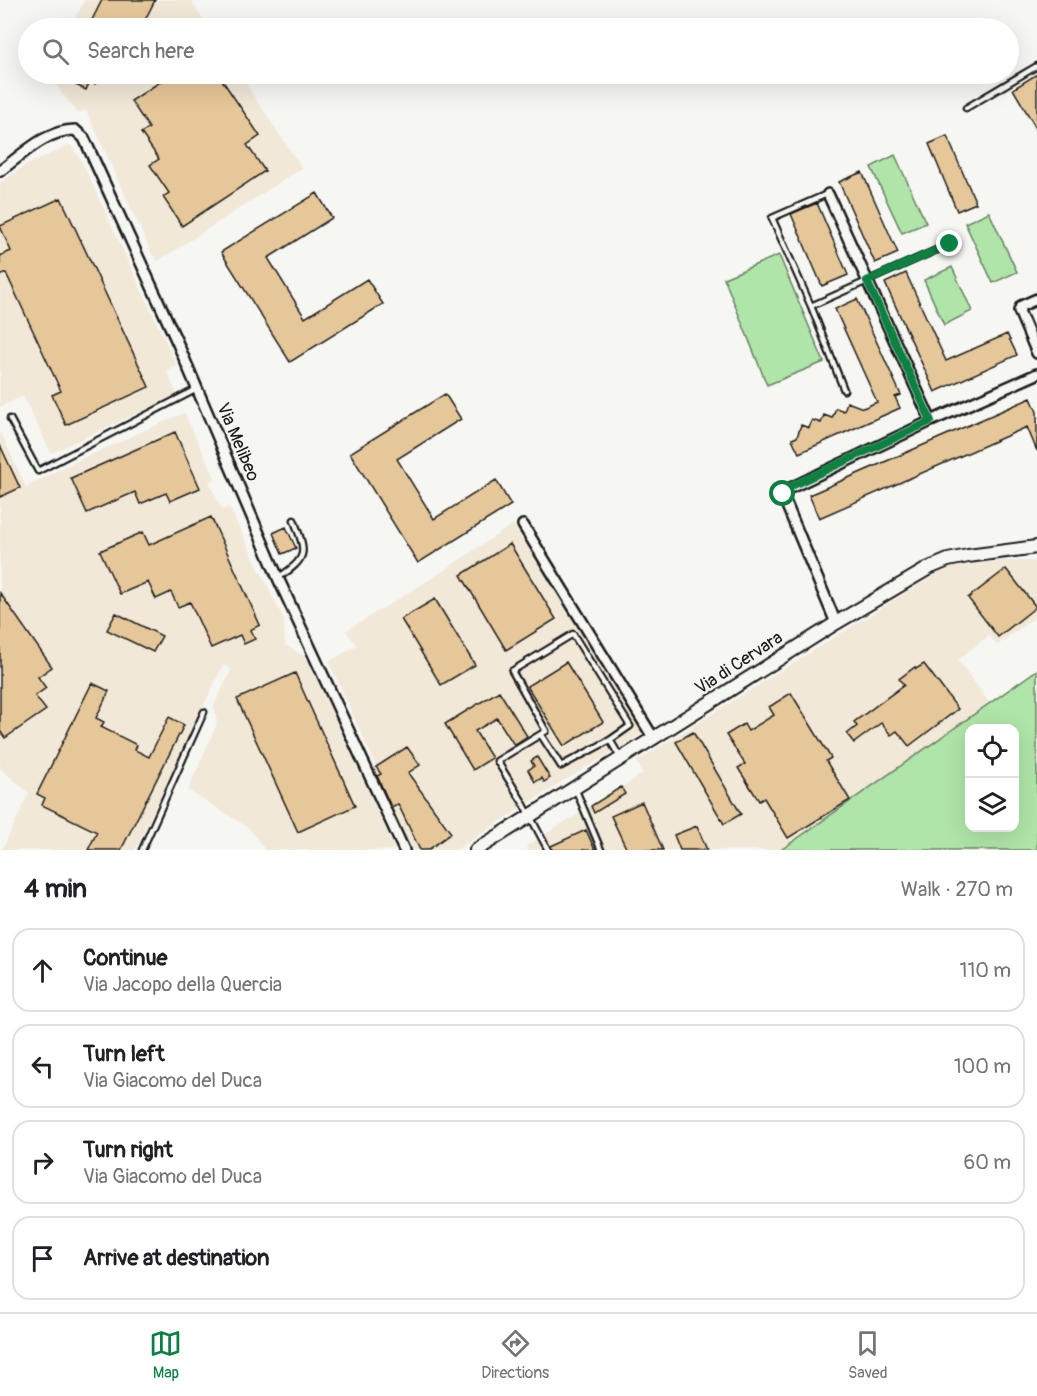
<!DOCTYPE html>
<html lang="en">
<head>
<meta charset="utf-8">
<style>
	body { margin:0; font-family:Pangolin,sans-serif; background:#f6f6f6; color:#202124 }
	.controls { position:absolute; right:18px; bottom:18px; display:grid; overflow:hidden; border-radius:12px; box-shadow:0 6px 24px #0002 }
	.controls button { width:54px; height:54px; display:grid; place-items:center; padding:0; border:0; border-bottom:2px solid #e0e0e0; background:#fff; color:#202124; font:30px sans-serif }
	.stop { position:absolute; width:18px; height:18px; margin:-14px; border:4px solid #0b8043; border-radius:50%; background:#fff }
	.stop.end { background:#0b8043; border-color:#fff; box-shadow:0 2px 6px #0008 }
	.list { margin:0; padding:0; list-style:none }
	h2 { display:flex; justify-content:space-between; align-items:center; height:78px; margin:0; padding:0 24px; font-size:26px }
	h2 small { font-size:20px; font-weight:400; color:#757577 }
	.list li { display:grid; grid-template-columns:39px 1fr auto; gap:18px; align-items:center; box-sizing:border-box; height:84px; margin:0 12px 12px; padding:0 12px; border:2px solid #e0e0e0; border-radius:18px }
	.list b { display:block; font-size:22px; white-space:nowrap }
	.list p { margin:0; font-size:20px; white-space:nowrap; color:#757577 }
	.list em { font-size:20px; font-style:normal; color:#757577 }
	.icon { flex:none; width:33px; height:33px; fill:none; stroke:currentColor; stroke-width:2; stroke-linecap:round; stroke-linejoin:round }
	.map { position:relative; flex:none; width:1037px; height:850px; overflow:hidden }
	.search { position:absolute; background:#fff; box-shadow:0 6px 24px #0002; left:18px; right:18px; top:18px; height:66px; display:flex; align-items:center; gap:15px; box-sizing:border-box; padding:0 21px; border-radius:33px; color:#757577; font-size:22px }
	.sheet { height:462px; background:#fff }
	nav { display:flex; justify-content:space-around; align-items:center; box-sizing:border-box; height:84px; border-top:2px solid #e0e0e0; background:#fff; font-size:16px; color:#757577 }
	nav a { display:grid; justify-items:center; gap:3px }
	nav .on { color:#0b8043 }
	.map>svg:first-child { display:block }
	.built { fill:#f1e8d7 }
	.green { fill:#afe5a8; stroke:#668062; stroke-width:1.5; fill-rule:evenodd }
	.building { fill:#e6c799; stroke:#1c1c1c; stroke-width:1.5 }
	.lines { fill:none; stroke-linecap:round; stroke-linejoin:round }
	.lane-casing { stroke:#1c1c1c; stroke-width:9 }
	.street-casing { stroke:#1c1c1c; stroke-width:14 }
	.secondary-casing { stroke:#1c1c1c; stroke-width:16 }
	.lane { stroke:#f6f6f2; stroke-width:4.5 }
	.street { stroke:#f6f6f2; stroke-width:9 }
	.secondary { stroke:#f6f6f2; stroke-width:12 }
	.route { stroke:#0b8043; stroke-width:8 }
	.labels { text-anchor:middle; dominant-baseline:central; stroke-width:4.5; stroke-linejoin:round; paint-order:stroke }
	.street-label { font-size:18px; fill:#1c1c1c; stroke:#f6f6f2 }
</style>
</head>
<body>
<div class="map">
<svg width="1037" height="850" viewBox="0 0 1037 850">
	<rect width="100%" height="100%" fill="#f6f6f2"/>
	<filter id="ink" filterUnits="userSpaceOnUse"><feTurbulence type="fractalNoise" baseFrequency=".0167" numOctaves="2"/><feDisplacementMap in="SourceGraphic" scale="12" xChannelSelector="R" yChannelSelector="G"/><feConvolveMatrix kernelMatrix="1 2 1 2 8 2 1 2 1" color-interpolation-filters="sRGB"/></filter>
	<g filter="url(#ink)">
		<path class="built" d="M85,0H191L208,28H70Z
			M47,74H239L302,168L158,261L151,252L86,110L78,113Z
			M70,145L80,158L177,366L167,371L177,395L51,453L23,396L0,407V183L25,166Z
			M184,413L215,478L209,482L222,510L229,507L284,620L285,645L307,658L395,850H265L249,828L188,790L217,724L214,705L232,669L223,665L135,850H2L29,793L0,768V431L26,487L66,466Z
			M513,524L575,621L643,734L560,783L456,850H409L372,769L376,766L329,662L357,645L346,631L442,572Z
			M999,561H1037V616L997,645L989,635L958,660L990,704L781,850H528L526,846L643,774L637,761L902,595L940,572L954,567Z"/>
		<path class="green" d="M895,155L926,223L902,233L871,167Z
			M989,212L1017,272L993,283L965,223Z
			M779,255L824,362L767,385L724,278Z
			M952,267L972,311L944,325L924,280Z
			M1037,670V850H781ZM970,728H1014V828H970Z"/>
		<path class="building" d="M102,0H155L141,28H88Z
			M53,74H101L95,84L90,81L86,90Z
			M172,74H218L260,136L247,145L265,171L182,226L163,197L169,193L150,165L159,159L141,133L149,128L131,101Z
			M1037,74V130L1013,89Z
			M947,136L976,203L957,211L929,144Z
			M862,172L898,253L875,263L839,182Z
			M317,193L332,218L268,258L305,318L367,279L383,304L290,362L221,252Z
			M61,198L149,387L66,425L52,395L61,391L6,273L0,276V256L11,251L0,226Z
			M817,203L848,275L822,286L791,214Z
			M906,273L946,361L1007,334L1017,355L935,392L885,283Z
			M857,299L901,395L895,397L900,408L799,453L792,439L797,437L801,425L809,428L812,420L821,423L824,415L832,418L836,408L844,411L847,402L863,408L877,402L835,309Z
			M445,394L461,419L397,459L434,519L496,480L511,505L418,563L350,453Z
			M1031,398L1037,412V451L1027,427L819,518L809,495Z
			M175,432L200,488L170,501L166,493L140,504L135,492L87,513L71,478Z
			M0,445L20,488L0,497Z
			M211,517L260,625L250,630L255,639L244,644L240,635L211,648L190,602L178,607L171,592L156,599L148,582L120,594L100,551L143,532L149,545Z
			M286,527L296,548L282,554L273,533Z
			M510,544L556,619L506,650L461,575Z
			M1006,569L1036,607L998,637L968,598Z
			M0,593L52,667L38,677L46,688L35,696L46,710L5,738L0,731Z
			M435,599L475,665L441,685L401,619Z
			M116,613L162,636L153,652L107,630Z
			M566,662L603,722L564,746L527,686Z
			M924,664L958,709L909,746L897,731L891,735L881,723L854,743L847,734L857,726L854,722L904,685L899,679L915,667L916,669Z
			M295,673L355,806L298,832L237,699Z
			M92,683L109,691L96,718L104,722L101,727L137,745L135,750L149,757L169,717L184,725L121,850H88L97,832L42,805L45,798L37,794Z
			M499,691L527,736L514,745L497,718L475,731L492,758L473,770L445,724Z
			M791,693L831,758L826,761L850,800L788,838L764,798L759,801L738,768L745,764L726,735L744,724L748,731L774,715L769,707Z
			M693,732L741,814L724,824L676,742Z
			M407,747L420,765L408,773L451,833L428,850H420L398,804L391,807L377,776L381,774L376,767Z
			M537,757L550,778L544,782L542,778L535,782L528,770L534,766L531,761Z
			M621,787L625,794L594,813L591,806Z
			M642,802L663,850H627L611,816Z
			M697,826L707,850H680L674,835Z
			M586,830L595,850H552L551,846Z"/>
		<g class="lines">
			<defs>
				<path id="lane" d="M966,108L1037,66
					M827,194L772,218L811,306L844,390
					M811,306L950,244
					M10,419L38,471L197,389
					M278,578C309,557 306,553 294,520
					M541,735L561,766L610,740
					M575,788L601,850
					M142,850L204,712
					M548,850L522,801L497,761L546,731L512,671L573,634L630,726L610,740L620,757"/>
				<path id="street" d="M0,171C22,155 46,130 75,130L84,138L178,344L278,578L404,850
					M828,194L931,421
					M1037,299L1021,306L1019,311L1037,353
					M523,525L654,739
					M836,623L785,501L784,491L931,421L1037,374"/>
				<path id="secondary" d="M476,850L836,623L929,568L948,560L968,556L1037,547"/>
			</defs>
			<use href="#lane" class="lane-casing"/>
			<use href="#street" class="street-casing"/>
			<use href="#secondary" class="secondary-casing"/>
			<use href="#lane" class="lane"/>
			<use href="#street" class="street"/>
			<use href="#secondary" class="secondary"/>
		</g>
	</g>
	<g class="lines" filter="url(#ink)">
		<path class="route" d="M783,494L787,488L931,421L867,281L950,244"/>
	</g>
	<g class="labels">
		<g class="street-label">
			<text transform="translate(238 442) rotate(67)">Via Melibeo</text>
			<text transform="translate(739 663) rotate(-33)">Via di Cervara</text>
		</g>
	</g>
</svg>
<div class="controls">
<button><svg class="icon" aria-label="locate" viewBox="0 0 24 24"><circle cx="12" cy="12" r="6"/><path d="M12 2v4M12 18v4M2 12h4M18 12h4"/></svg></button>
<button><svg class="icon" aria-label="layers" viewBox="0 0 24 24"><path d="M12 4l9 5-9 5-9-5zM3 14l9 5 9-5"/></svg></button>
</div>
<div class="stop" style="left:783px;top:494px"></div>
<div class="stop end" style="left:950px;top:244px"></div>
<div class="search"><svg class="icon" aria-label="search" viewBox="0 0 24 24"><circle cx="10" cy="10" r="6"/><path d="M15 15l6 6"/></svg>Search here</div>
</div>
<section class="sheet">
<h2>4 min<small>Walk · 270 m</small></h2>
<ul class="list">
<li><svg class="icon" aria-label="ahead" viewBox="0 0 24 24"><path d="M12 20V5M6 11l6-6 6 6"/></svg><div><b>Continue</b><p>Via Jacopo della Quercia</p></div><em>110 m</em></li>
<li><svg class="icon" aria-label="left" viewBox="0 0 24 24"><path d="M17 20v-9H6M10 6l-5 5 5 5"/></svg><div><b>Turn left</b><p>Via Giacomo del Duca</p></div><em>100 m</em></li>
<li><svg class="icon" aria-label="right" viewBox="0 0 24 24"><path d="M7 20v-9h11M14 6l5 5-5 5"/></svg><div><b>Turn right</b><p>Via Giacomo del Duca</p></div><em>60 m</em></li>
<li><svg class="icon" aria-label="arrive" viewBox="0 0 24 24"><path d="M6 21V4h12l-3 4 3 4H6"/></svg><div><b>Arrive at destination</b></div></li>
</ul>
</section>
<nav>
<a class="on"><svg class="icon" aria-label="map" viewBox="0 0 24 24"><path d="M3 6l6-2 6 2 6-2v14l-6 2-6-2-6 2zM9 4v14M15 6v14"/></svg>Map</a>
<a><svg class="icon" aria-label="directions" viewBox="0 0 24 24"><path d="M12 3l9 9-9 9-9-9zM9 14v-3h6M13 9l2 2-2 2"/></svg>Directions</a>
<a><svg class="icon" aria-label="saved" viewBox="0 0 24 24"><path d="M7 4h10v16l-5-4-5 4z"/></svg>Saved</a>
</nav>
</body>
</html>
